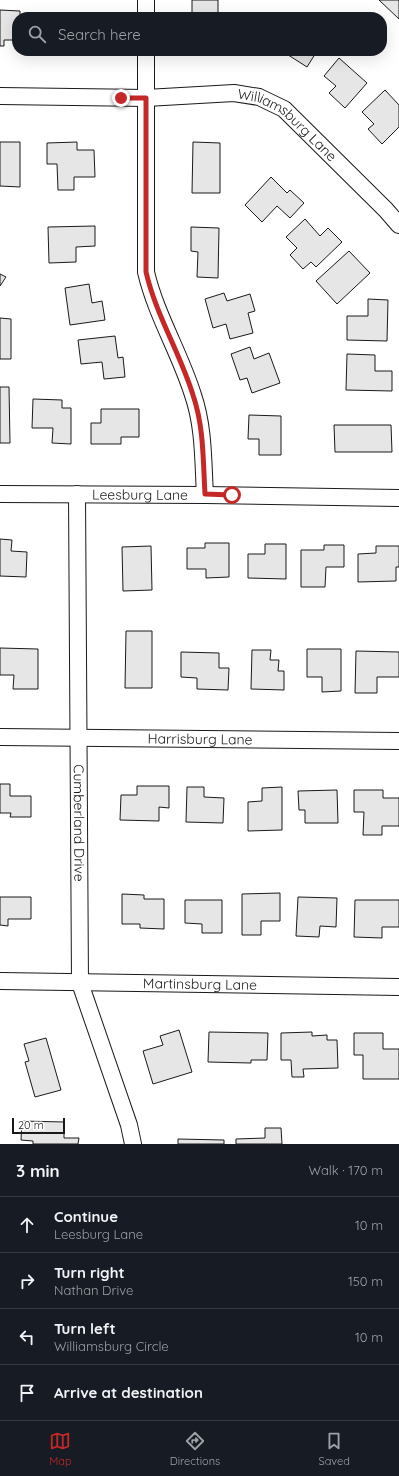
<!DOCTYPE html>
<html lang="en">
<head>
<meta charset="utf-8">
<style>
	body { margin:0; font-family:Quicksand,sans-serif; background:#20242c; color:#f1f3f6 }
	.scale { position:absolute; left:12px; bottom:10px; width:53px; box-sizing:border-box; padding-left:4px; border:2px solid #1a1a1a; border-top:0; font-size:11px; line-height:14px; white-space:nowrap; color:#1a1a1a; -webkit-text-stroke:3px #fff; paint-order:stroke }
	.stop { position:absolute; width:12px; height:12px; margin:-9px; border:3px solid #c62828; border-radius:50%; background:#fff }
	.stop.end { background:#c62828; border-color:#fff; box-shadow:0 1px 4px #0008 }
	.list { margin:0; padding:0; list-style:none }
	h2 { display:flex; justify-content:space-between; align-items:center; height:52px; margin:0; padding:0 16px; font-size:17px }
	h2 small { font-size:13px; font-weight:400; color:#9ea1a6 }
	.list li { display:grid; grid-template-columns:26px 1fr auto; gap:12px; align-items:center; box-sizing:border-box; height:56px; padding:0 16px; border-top:1px solid #363941 }
	.list b { display:block; font-size:15px; white-space:nowrap }
	.list p { margin:0; font-size:13px; white-space:nowrap; color:#9ea1a6 }
	.list em { font-size:13px; font-style:normal; color:#9ea1a6 }
	.icon { flex:none; width:22px; height:22px; fill:none; stroke:currentColor; stroke-width:2; stroke-linecap:round; stroke-linejoin:round }
	.map { position:relative; flex:none; width:399px; height:1144px; overflow:hidden }
	.search { position:absolute; background:#171b24; box-shadow:0 4px 16px #0002; left:12px; right:12px; top:12px; height:44px; display:flex; align-items:center; gap:10px; box-sizing:border-box; padding:0 14px; border-radius:16px; color:#9ea1a6; font-size:15px }
	.sheet { height:276px; background:#171b24 }
	nav { display:flex; justify-content:space-around; align-items:center; box-sizing:border-box; height:56px; border-top:1px solid #363941; background:#171b24; font-size:11px; color:#9ea1a6 }
	nav a { display:grid; justify-items:center; gap:2px }
	nav .on { color:#c62828 }
	.map>svg:first-child { display:block }
	.building { fill:#e6e6e6; stroke:#1a1a1a }
	.lines { fill:none; stroke-linecap:round; stroke-linejoin:round }
	.street-casing { stroke:#1a1a1a; stroke-width:18 }
	.street { stroke:#fff; stroke-width:16 }
	.route { stroke:#c62828; stroke-width:5 }
	.labels { text-anchor:middle; dominant-baseline:central; stroke-width:3; stroke-linejoin:round; paint-order:stroke }
	.street-label { font-size:14px; fill:#1a1a1a; stroke:#fff }
</style>
</head>
<body>
<div class="map">
<svg width="399" height="1144" viewBox="0 0 399 1144">
	<rect width="100%" height="100%" fill="#fff"/>
	<path class="building" d="M192,0H218V17H192Z
		M379,0H399V19Z
		M0,10L20,11V17H17V40H4V46H0Z
		M282,51H317L307,67Z
		M339,58L367,83L345,108L329,93L336,86L324,76Z
		M385,90L399,105V127L382,144L368,129L374,124L362,112Z
		M0,142H20V187L0,186Z
		M77,142V150H94L95,177H74V190H58L57,164H47V143Z
		M193,142L220,143V193H192Z
		M271,177L287,193L290,190L304,203L290,218L277,206L262,222L245,205Z
		M305,219L320,236L328,228L342,242L316,267L311,262L303,269L290,255L297,248L286,237Z
		M95,226V246L76,247V262L49,263L48,227Z
		M191,227L219,228L218,278L197,277L198,252L191,251Z
		M349,251L370,273L337,304L316,281Z
		M0,274L6,277L0,286Z
		M89,284L92,303L102,301L105,320L70,325L65,288Z
		M224,293L227,301L250,294L255,311L248,313L253,333L230,339L226,324L213,328L205,299Z
		M368,299L388,300L387,341L347,340V316H368Z
		M0,318L11,319V359H0Z
		M115,336L118,358L123,357L125,377L104,379L102,362L81,364L78,340Z
		M250,347L254,359L269,353L280,383L252,393L247,378L240,380L231,354Z
		M347,354L375,355V371H392V391L346,390Z
		M0,387H9L10,443H0Z
		M33,399L62,400V408H71V444L52,443L53,428H32Z
		M101,409H139V437H121V444H91V423H101Z
		M249,415L281,416V455H259V439H248Z
		M334,425H391L392,452H335Z
		M0,539L12,540L11,551L27,552L26,577L0,576Z
		M205,543H229V577L206,578V569H187V548H205Z
		M265,544H286V579L248,578V554H265Z
		M324,545H344V567H326L325,587H301V550H324Z
		M151,546L152,590L123,591L122,547Z
		M376,546H399V567H396V581L358,582V554L376,553Z
		M126,631H152V688H125Z
		M0,648L38,649V689H13L14,675H0Z
		M307,649H341V691L322,692V677H307Z
		M252,650H271L270,660H279L278,671H284V690L251,689Z
		M356,651L399,652V677H377V693H355Z
		M181,652L219,653V668H229L228,690L197,689V678L181,677Z
		M0,784H10V796H31V817H10L11,813H0Z
		M137,786H169V808L159,807V821L120,820L121,795H137Z
		M187,787H204V797L224,798L223,823L186,822Z
		M282,787V830L248,831V802L262,801V788Z
		M337,790L338,823H305V810H299L298,791Z
		M354,790H383V798H399V826H382V835H363L364,812H354Z
		M280,893V921H261V935H242V894Z
		M122,894L144,895V899H164V929L140,928V924H122Z
		M0,897H31V919H8V926L0,925Z
		M298,897L337,898L336,927L320,926L319,937L296,936Z
		M185,900H222V933H202V924L185,923Z
		M355,900H399V927H382V938L354,937Z
		M179,1030L192,1072L153,1084L143,1051L163,1045L160,1036Z
		M209,1032L268,1033L267,1060H251V1063L208,1062Z
		M312,1032V1036L327,1035V1040H337L338,1068L303,1069L304,1077H292L291,1060H281V1033Z
		M354,1033H383V1049H399V1079H363V1055H354Z
		M46,1038L61,1090L35,1097L25,1062L29,1061L24,1044Z
		M22,1121L64,1122V1138H79L78,1144H33V1141L21,1140Z
		M265,1128H281L282,1144H236V1139L265,1138Z
		M178,1139L224,1140V1144H178Z"/>
	<g class="lines">
		<defs>
			<g id="street">
				<path d="M146,17V0"/>
				<path d="M146,51V272C156,315 180,353 193,395C204,427 203,461 205,495"/>
				<path id="s1" d="M0,96L146,98L234,93L259,97L284,109L386,210L399,225"/>
				<path id="s2" d="M0,494L205,495L399,498"/>
				<path id="s3" d="M77,494L80,983L129,1125L133,1144"/>
				<path id="s4" d="M0,737L399,741"/>
				<path id="s5" d="M0,981L399,987"/>
			</g>
		</defs>
		<use href="#street" class="street-casing"/>
		<use href="#street" class="street"/>
	</g>
	<g class="lines">
		<path class="route" d="M121,98H146V272C156,315 180,353 193,395C204,427 203,461 205,494L232,495"/>
	</g>
	<g class="labels">
		<g class="street-label">
			<text stroke="none"><textPath href="#s1" startOffset="298">Williamsburg Lane</textPath></text>
			<text stroke="none"><textPath href="#s2" startOffset="140">Leesburg Lane</textPath></text>
			<text stroke="none"><textPath href="#s4" startOffset="200">Harrisburg Lane</textPath></text>
			<text stroke="none"><textPath href="#s3" startOffset="329">Cumberland Drive</textPath></text>
			<text stroke="none"><textPath href="#s5" startOffset="200">Martinsburg Lane</textPath></text>
		</g>
	</g>
</svg>
<div class="scale">20 m</div>
<div class="stop" style="left:232px;top:495px"></div>
<div class="stop end" style="left:121px;top:98px"></div>
<div class="search"><svg class="icon" aria-label="search" viewBox="0 0 24 24"><circle cx="10" cy="10" r="6"/><path d="M15 15l6 6"/></svg>Search here</div>
</div>
<section class="sheet">
<h2>3 min<small>Walk · 170 m</small></h2>
<ul class="list">
<li><svg class="icon" aria-label="ahead" viewBox="0 0 24 24"><path d="M12 20V5M6 11l6-6 6 6"/></svg><div><b>Continue</b><p>Leesburg Lane</p></div><em>10 m</em></li>
<li><svg class="icon" aria-label="right" viewBox="0 0 24 24"><path d="M7 20v-9h11M14 6l5 5-5 5"/></svg><div><b>Turn right</b><p>Nathan Drive</p></div><em>150 m</em></li>
<li><svg class="icon" aria-label="left" viewBox="0 0 24 24"><path d="M17 20v-9H6M10 6l-5 5 5 5"/></svg><div><b>Turn left</b><p>Williamsburg Circle</p></div><em>10 m</em></li>
<li><svg class="icon" aria-label="arrive" viewBox="0 0 24 24"><path d="M6 21V4h12l-3 4 3 4H6"/></svg><div><b>Arrive at destination</b></div></li>
</ul>
</section>
<nav>
<a class="on"><svg class="icon" aria-label="map" viewBox="0 0 24 24"><path d="M3 6l6-2 6 2 6-2v14l-6 2-6-2-6 2zM9 4v14M15 6v14"/></svg>Map</a>
<a><svg class="icon" aria-label="directions" viewBox="0 0 24 24"><path d="M12 3l9 9-9 9-9-9zM9 14v-3h6M13 9l2 2-2 2"/></svg>Directions</a>
<a><svg class="icon" aria-label="saved" viewBox="0 0 24 24"><path d="M7 4h10v16l-5-4-5 4z"/></svg>Saved</a>
</nav>
</body>
</html>
